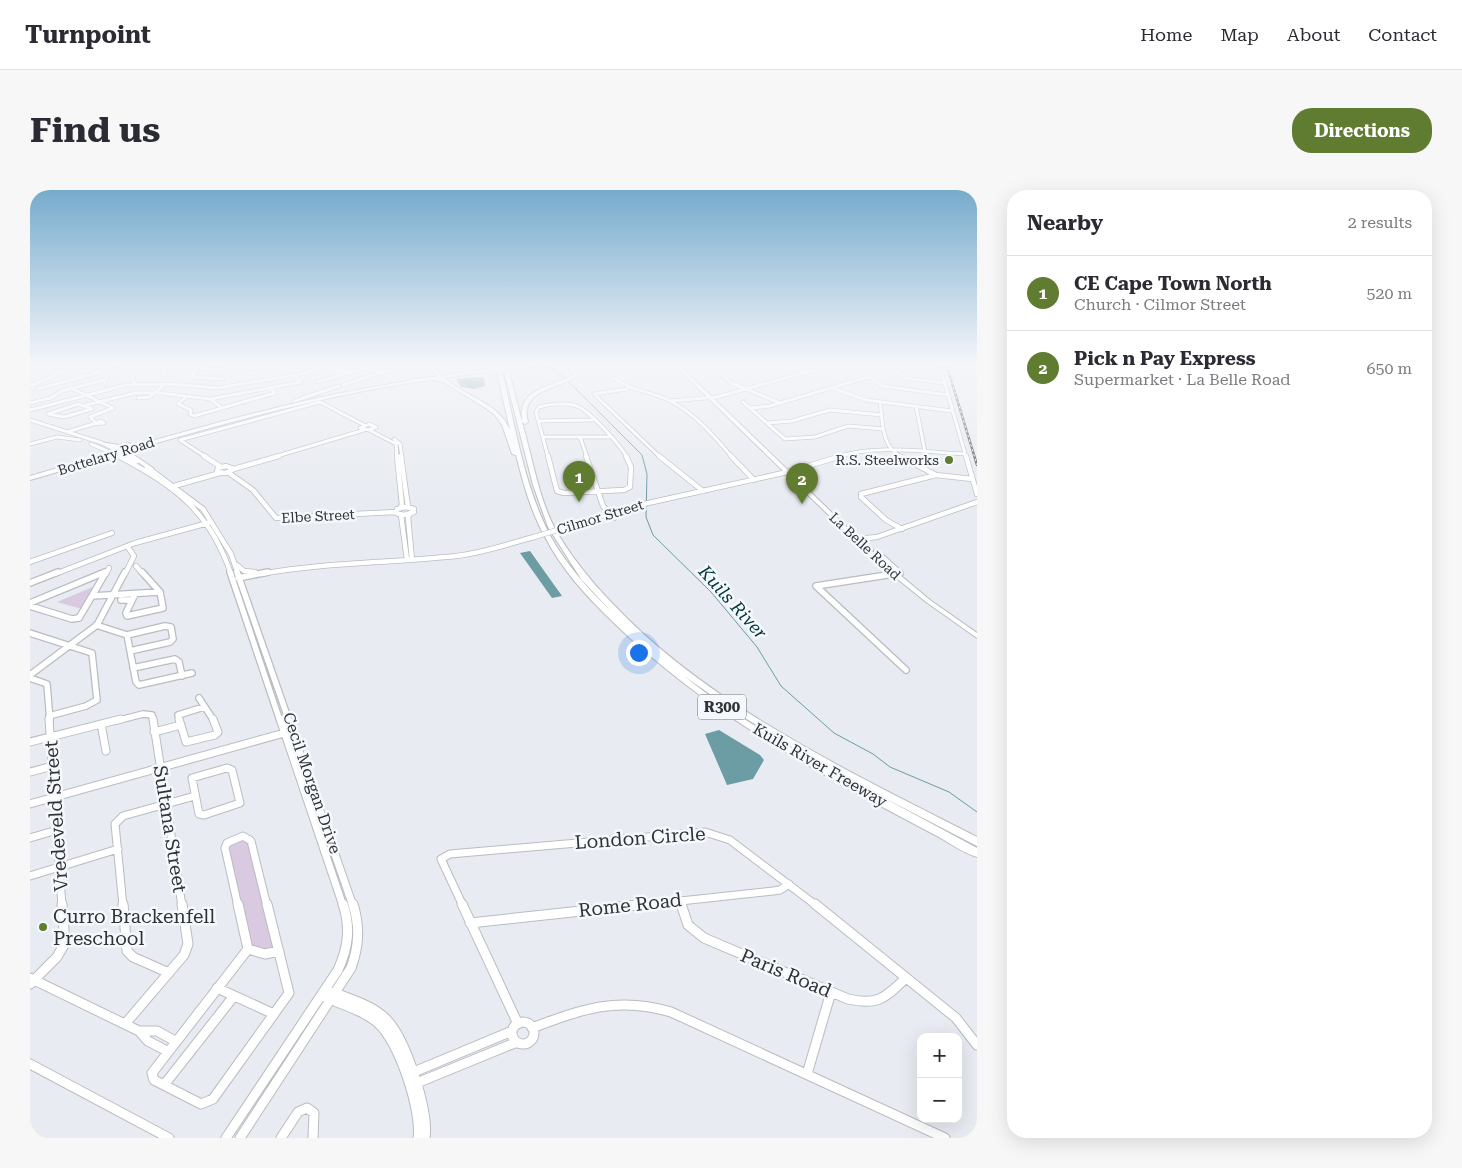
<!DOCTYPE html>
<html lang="en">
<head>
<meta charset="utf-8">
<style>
	body { margin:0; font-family:"Roboto Serif",serif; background:#f7f7f7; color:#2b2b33 }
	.controls { position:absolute; right:15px; bottom:15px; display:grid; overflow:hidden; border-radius:10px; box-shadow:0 5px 20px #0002 }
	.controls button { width:45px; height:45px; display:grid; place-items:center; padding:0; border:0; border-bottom:1px solid #e1e1e2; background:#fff; color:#2b2b33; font:25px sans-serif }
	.you { position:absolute; left:608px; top:462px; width:18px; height:18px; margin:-12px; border:4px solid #fff; border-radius:50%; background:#1a73e8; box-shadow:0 0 0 8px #1a73e833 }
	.badge { display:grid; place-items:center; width:32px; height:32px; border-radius:50%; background:#607c31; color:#fff; font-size:16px; font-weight:700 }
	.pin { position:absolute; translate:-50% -41px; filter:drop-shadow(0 1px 2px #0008) }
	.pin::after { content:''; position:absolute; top:26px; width:18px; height:15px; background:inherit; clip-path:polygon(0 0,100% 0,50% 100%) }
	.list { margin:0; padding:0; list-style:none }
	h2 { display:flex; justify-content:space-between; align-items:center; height:65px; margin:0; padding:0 20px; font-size:21px }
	h2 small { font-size:16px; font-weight:400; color:#7c7c81 }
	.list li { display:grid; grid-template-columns:32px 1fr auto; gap:15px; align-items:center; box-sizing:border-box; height:75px; padding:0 20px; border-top:1px solid #e1e1e2 }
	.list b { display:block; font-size:19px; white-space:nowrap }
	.list p { margin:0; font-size:16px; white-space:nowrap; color:#7c7c81 }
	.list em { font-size:16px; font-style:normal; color:#7c7c81 }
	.map { position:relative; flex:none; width:947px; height:948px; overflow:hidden; border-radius:20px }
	header { display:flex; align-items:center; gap:30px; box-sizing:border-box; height:70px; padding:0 25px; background:#fff; border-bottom:1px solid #e1e1e2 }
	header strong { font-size:24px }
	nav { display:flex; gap:28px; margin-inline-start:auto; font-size:18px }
	.intro { display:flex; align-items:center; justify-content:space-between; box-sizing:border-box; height:120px; padding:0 30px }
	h1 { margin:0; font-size:35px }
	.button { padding:12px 22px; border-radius:20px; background:#607c31; color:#fff; font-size:18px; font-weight:700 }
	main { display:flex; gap:30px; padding:0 30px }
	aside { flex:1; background:#fff; border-radius:20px; box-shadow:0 5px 20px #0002 }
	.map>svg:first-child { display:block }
	.green { fill:#d9cae2 }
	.water { fill:#6c9da4 }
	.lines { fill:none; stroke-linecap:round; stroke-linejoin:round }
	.stream { stroke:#6c9da4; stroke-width:1 }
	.minor-far4-casing { stroke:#b9bcc1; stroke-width:4.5 }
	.minor-far3-casing { stroke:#b9bcc1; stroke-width:6 }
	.minor-far2-casing { stroke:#b9bcc1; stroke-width:8 }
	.minor-far1-casing { stroke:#b9bcc1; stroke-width:9 }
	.minor-casing { stroke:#b9bcc1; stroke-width:11 }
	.major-casing { stroke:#b9bcc1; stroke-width:2 }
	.highway-casing { stroke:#b9bcc1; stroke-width:2 }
	.minor-far4 { stroke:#fff; stroke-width:3 }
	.minor-far3 { stroke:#fff; stroke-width:4.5 }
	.minor-far2 { stroke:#fff; stroke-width:5.5 }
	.minor-far1 { stroke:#fff; stroke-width:7 }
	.minor { stroke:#fff; stroke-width:9 }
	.major { fill:#fff; fill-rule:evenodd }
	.highway { fill:#fff; fill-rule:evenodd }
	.rail-casing { stroke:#56575a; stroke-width:2.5 }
	.rail { stroke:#f5f9fe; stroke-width:1; stroke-dasharray:2.5; stroke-linecap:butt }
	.minor-bridge-casing { stroke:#b9bcc1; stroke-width:6; stroke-linecap:butt }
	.major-bridge-casing { stroke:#b9bcc1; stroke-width:5.5; stroke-linecap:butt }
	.minor-bridge { stroke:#fff; stroke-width:4.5 }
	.major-bridge { stroke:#fff; stroke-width:4.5 }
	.poi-dot { fill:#607c31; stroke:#f5f9fe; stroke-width:2 }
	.labels { text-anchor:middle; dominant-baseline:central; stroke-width:5; stroke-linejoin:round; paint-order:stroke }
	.far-street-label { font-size:14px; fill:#313234; stroke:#f5f9fe }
	.far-poi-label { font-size:14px; fill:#313234; stroke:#f5f9fe; text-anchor:end }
	.shield { fill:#f5f9fe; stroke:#6c6e71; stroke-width:1 }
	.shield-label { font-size:15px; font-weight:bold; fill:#313234 }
	.street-label { font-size:16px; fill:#313234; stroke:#f5f9fe }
	.water-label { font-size:18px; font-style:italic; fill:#03363b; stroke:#f5f9fe }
	.near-street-label { font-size:19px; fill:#313234; stroke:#f5f9fe }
	.near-poi-label { font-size:19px; fill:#313234; stroke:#f5f9fe; text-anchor:start }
</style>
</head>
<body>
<header>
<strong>Turnpoint</strong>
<nav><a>Home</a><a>Map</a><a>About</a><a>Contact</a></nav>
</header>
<div class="intro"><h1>Find us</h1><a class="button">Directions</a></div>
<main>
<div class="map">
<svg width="947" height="948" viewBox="0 0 947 948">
	<rect width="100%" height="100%" fill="#e8ebf1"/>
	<path class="green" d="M65,396L52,419L27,412Z
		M212,648L217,650L244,755L243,758L235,762L221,755L198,656Z"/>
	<path class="water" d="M449,187L454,188L455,196L444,199L431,197L426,189Z
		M500,361L532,406L522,408L490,363Z
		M689,540L730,565L734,570L723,589L697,595L675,544Z"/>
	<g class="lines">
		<path class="stream" d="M513,176L526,181L535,188
			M538,191L612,265L617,284L616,327L623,345L681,402L727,457L751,496L804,543L843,564L860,577L919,602L947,622"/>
		<defs>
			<path id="minor-far4" d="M147,173L180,180L214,177
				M177,173L179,174
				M398,173L410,186
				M680,173L701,193L750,213
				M765,173L775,183
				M809,173L828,180L852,196L918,205
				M853,173L875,188L915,193
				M877,173L911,180L936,267
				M682,175L694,176L695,173
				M8,176L62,177L111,173
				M131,177L135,180L133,185
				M301,177L318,183
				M263,178L278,173
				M367,178L382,173
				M113,179L144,173
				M166,179L162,187L193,189
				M0,181L9,175
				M221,184L242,179L237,173
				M584,188C601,201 619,201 638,210C664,222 684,246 702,267
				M288,192L351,173
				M76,195L74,190L78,185
				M105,195L102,187L115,178
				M313,195L362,179
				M0,196L46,176
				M41,198L83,218L60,227L65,232
				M802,198L836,210L922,221
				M8,199L70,182L77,176
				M597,199L564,204L630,267
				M157,206L148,214L161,220L160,224L164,226L245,203L240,198
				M108,208L120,207L135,194
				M180,209L192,218
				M264,211L309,196
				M640,211L687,207L809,173
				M713,212L755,249L785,247L818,236L853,239
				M850,212C853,233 851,256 871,267
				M0,213L21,208L32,201L74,190
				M48,214L62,219L34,227L18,224Z
				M56,215L105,203H130L180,209L271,192L264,185
				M886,216L895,262
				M721,218L740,216L838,187
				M0,220L96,195L139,194L188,198L276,183L299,176
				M0,230L72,253L99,267
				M71,231L74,233L63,234Z
				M509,231L563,230
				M737,233L762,231L800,220L852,225
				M339,234L346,237L339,240L330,238Z
				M339,240L366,254L367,267
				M37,242L63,234
				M514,247H579
				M550,247L557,267
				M364,249L370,254L372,267
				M0,254L27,247L50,250
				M61,254L91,267
				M176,267L150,250L290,212L334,235
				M244,267L334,240
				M518,267L506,222L509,217C519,214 534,213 544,215C559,219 589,254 597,267
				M807,267C847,254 893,262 935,264"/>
			<path id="minor-far3" d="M88,266C145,295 180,322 201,384
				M97,266L107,271
				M174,266L191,277
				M367,266L372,315L370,318
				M371,266L378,317
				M518,266L527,301L534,303L594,300L600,297L601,277L596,266
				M556,266L573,316L584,328
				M629,266L673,301
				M701,266L724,290
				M869,266L906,285L942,289
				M936,266L947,304
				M196,276L204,279L196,283L187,282L188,278Z
				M117,277L173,319L201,364L208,384
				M204,279L249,266
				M199,283L223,300L246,328L365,322
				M144,296L190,283
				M376,317L384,319V322L374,325L366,323L367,319Z
				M380,324L378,327L382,370
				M371,325L377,370
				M534,338L596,318L762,281L811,266
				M872,339L856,330L831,307V304L906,285
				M827,349L847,347L947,312
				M0,372L82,343
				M207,375L214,381L225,382
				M106,376L113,384
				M25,384L105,353L178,333
				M72,384L76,382
				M76,384L79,378
				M95,384L104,366L97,356
				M231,384C296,372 361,373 426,366C453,363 478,354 504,347
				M866,384L870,383"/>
			<path id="minor-far2" d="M200,382L250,531
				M207,382L259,531
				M870,383L786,396L876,480
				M208,388L238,382
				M0,393L28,382
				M105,404L96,423L97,426L133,418L130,402L112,382
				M62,406L130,402
				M91,410H102
				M0,413L75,382
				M0,416L42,429L49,428L76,382
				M66,435L97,445L106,492L109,495L162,483
				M0,443L62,463L67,510L56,516L19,526
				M97,445L135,436L141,437L143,449L140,452L100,461
				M103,478L145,469L149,472L152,486
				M0,485L67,435L95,382
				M0,488L17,494L20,531
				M169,508L184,531
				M86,531L113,524L122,525L123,531
				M150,531L148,525L174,517"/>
			<path id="minor-far1" d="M19,529L32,716
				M123,529L152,716
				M149,529L156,552L185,545L188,542L183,529
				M250,529L313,716
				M258,529L323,716
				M71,534L76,561
				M124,542L151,535
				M0,552L91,529
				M197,578L202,580L210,613L174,625L169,624L162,588Z
				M0,582L23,576
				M0,614L258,542
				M0,648L27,640
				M0,686L88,659
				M650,710L652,716
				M93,716L85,634L93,626L165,606
				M208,716L195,658L197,653L213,646L221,651L237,716
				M433,716L411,669L420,664L675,642L700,650L787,716
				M604,716L743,701L750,700L759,694"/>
			<path id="minor" d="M93,714L97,761L103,767L139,783
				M208,714L218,759L122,883L124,890L171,914L183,909L259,803L237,714
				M432,714L488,834
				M651,714L658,735L674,748L818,809C848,816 855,808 876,788
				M785,714L926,828L947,855
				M440,733L616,714
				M218,759L235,764L249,761
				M0,788L109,841L118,851L137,861
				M0,794L27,767L35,753L32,714
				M187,798L244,824
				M297,800C316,808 341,814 356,829C376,849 399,921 395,948
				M292,806C310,814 333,820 348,833C369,851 392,921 388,948
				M482 843a11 11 0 1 1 22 0a11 11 0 1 1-22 0Z
				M95,834L154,765L158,754L152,714
				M502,838C552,819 588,806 641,822L915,948
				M109,841H127L145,851
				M0,874L139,948
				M379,884L482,841
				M777,884L801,802
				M134,895L204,806
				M382,895L487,852
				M196,948L308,780C318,758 321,738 313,714
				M210,948L321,778C329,756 330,737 323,714
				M251,948L268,922L277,918L284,923L283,948"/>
			<path id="major" d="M517,173H537L483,179L481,178L483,177Z
				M642,173H647L853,372L861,378L844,362V360H848L869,379L868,380H864L900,410L947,443V448L896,412L849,374Z
				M459,179H460V181C420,188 380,192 339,200C262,215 185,236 109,258L104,262V265L123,278L124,279L121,281L99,266L100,261L0,290V286C94,259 187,231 283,209C341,196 400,187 459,179Z
				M70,252L89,255L99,253L102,255L89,259L70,254Z"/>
			<path id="highway" d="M465,173H470C485,232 493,296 522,349C537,375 558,399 580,420L551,389L518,337L503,295L472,173H477L492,232C492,228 491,223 492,220C495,197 527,195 543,185L538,173H543L548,185C534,197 499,199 497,220C496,224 497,228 498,232L495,234L492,232C502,266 508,305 524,337C539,364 559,389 581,412C677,515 822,583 947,647V656L841,601L947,658V667C933,663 920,653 907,646C882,633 858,620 834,607C743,557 658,505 583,432C557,407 532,380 515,347C501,322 493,293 486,265L482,264L472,235L465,225L457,219L415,193L404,190L382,191L380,190L382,189L405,187L409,188L408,185C415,186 422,194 428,198C448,210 470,217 480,240ZM654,486L707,523L768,561L823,592C765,560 706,528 654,486Z"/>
		</defs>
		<use href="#minor-far4" class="minor-far4-casing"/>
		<use href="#minor-far3" class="minor-far3-casing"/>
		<use href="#minor-far2" class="minor-far2-casing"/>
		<use href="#minor-far1" class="minor-far1-casing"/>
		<use href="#minor" class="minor-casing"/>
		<use href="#major" class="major-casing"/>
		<use href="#highway" class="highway-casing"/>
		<use href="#minor-far4" class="minor-far4"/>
		<use href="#minor-far3" class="minor-far3"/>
		<use href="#minor-far2" class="minor-far2"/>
		<use href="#minor-far1" class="minor-far1"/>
		<use href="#minor" class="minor"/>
		<use href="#major" class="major"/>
		<use href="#highway" class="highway"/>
		<defs>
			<path id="rail" d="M916,173L947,275"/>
		</defs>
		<use href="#rail" class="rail-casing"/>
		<use href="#rail" class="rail"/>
		<defs>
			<path id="minor-bridge" d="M504,347L534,338"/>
			<path id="major-bridge" d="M459,180L483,178"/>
		</defs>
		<use href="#minor-bridge" class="minor-bridge-casing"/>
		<use href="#major-bridge" class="major-bridge-casing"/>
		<use href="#minor-bridge" class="minor-bridge"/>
		<use href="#major-bridge" class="major-bridge"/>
	</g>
	<linearGradient id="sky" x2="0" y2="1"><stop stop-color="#76abcd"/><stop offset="0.57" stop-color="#f5f6f9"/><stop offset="1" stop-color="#f5f6f9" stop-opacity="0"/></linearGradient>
	<rect width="947" height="306" fill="url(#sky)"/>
	<g class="poi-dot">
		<circle cx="919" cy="270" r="5"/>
		<circle cx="13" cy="737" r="5"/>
	</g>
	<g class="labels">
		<g class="far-street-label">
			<text transform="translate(76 266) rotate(-17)">Bottelary Road</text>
			<text transform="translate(288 326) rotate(-3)">Elbe Street</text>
			<text transform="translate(570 327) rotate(-17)">Cilmor Street</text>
			<text transform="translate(835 356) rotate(43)">La Belle Road</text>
		</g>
		<g class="far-poi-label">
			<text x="909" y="270">R.S. Steelworks</text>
		</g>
		<rect class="shield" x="668" y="504.5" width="48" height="25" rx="4"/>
		<g class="shield-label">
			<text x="692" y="517">R300</text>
		</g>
		<g class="street-label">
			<text transform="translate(790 575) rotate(30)">Kuils River Freeway</text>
			<text transform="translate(282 593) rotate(71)">Cecil Morgan Drive</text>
		</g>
		<g class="water-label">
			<text transform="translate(703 412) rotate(48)">Kuils River</text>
		</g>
		<g class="near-street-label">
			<text transform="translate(26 626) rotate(-94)">Vredeveld Street</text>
			<text transform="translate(140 639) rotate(81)">Sultana Street</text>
			<text transform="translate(610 648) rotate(-4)">London Circle</text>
			<text transform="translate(600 715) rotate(-6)">Rome Road</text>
			<text transform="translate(756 783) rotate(23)">Paris Road</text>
		</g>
		<g class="near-poi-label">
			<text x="23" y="726">Curro Brackenfell<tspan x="23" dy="22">Preschool</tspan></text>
		</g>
	</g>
</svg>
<div class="controls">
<button>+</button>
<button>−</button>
</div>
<div class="you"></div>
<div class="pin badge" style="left:549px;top:312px">1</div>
<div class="pin badge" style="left:772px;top:314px">2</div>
</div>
<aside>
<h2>Nearby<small>2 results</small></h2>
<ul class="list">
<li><span class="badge">1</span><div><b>CE Cape Town North</b><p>Church · Cilmor Street</p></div><em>520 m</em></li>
<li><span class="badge">2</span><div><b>Pick n Pay Express</b><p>Supermarket · La Belle Road</p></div><em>650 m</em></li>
</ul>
</aside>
</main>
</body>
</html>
